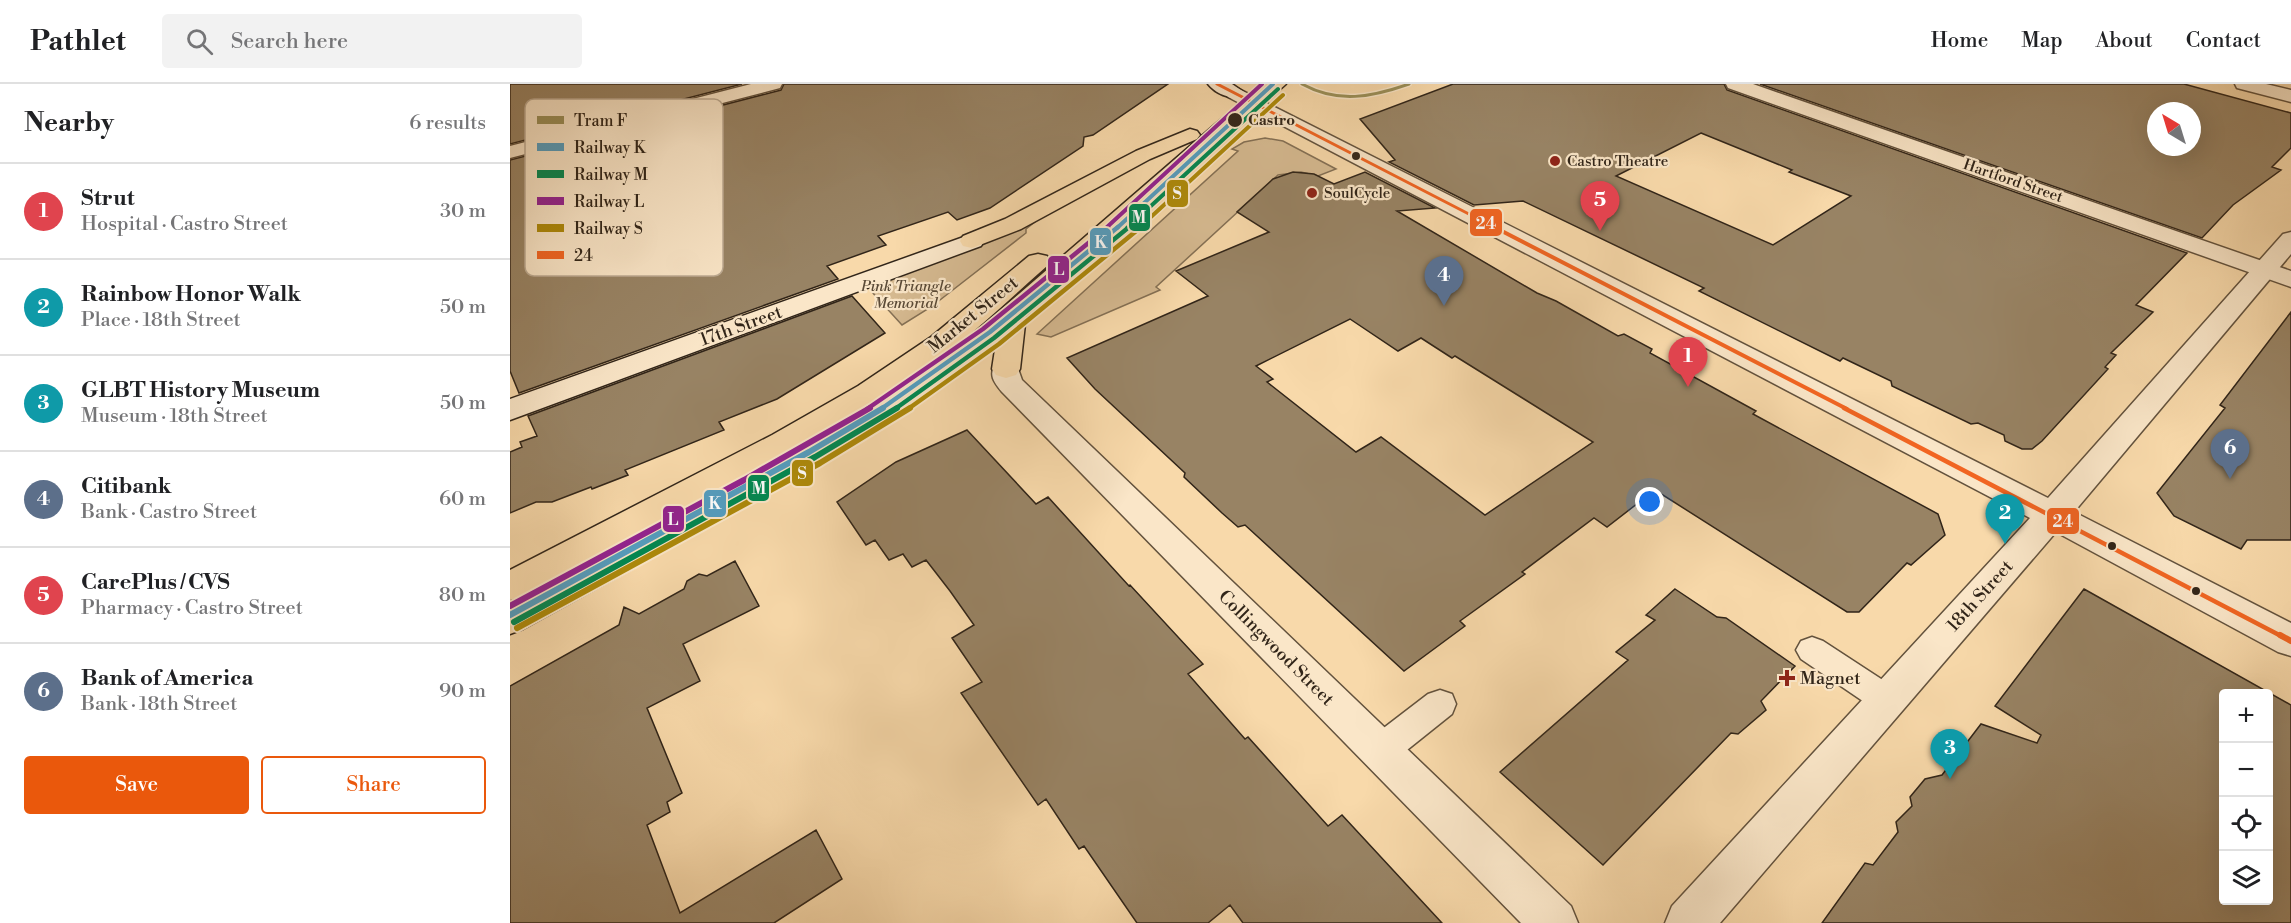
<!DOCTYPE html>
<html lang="en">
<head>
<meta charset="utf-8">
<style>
	body { margin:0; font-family:"Libre Bodoni",serif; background:#f2f2f2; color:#202124 }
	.controls { position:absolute; right:18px; bottom:18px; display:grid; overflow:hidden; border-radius:6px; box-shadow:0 6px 24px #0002 }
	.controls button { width:54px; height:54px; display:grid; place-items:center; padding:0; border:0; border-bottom:2px solid #e0e0e0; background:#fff; color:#202124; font:30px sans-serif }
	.compass { position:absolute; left:1637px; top:18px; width:54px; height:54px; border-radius:50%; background:#fff; box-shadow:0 6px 24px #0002; rotate:322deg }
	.you { position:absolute; left:1140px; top:418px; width:21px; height:21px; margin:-15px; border:4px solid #fff; border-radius:50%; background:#1a73e8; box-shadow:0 0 0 9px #1a73e833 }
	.badge { display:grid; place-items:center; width:39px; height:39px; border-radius:50%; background:#ea580c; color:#fff; font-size:20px; font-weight:700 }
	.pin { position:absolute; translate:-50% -50px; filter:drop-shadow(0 2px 3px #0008) }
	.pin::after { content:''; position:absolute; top:32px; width:21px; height:18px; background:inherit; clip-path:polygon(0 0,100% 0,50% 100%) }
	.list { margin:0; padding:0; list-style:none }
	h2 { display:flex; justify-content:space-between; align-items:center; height:78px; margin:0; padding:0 24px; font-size:26px }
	h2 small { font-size:20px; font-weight:400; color:#757577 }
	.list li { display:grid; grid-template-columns:39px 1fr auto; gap:18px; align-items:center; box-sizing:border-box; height:96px; padding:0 24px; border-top:2px solid #e0e0e0 }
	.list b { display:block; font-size:22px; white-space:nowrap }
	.list p { margin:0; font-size:20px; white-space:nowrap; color:#757577 }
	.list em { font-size:20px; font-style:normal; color:#757577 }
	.actions { display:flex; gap:12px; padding:18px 24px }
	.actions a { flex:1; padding:14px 0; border:2px solid #ea580c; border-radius:6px; text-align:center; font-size:21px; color:#ea580c }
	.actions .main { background:#ea580c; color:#fff }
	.icon { flex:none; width:33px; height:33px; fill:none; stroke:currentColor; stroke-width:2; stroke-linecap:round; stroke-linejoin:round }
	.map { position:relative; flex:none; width:1781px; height:839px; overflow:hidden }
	header { display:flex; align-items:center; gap:36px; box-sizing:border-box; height:84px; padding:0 30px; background:#fff; border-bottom:2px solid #e0e0e0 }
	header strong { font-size:28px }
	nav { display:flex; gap:33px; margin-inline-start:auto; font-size:21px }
	.search { width:420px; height:54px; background:#f2f2f2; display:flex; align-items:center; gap:15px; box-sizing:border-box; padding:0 21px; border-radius:6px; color:#757577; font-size:22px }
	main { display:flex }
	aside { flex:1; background:#fff }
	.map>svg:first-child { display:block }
	.green { fill:#d6ba91; stroke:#847055; stroke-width:1.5 }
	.building { fill:#988364; stroke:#312519; stroke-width:1.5; fill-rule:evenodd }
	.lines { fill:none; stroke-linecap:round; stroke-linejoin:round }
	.service-casing { stroke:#63523d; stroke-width:3 }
	.minor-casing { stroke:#63523d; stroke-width:3 }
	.tertiary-casing { stroke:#63523d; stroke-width:3 }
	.secondary-casing { stroke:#312519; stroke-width:3 }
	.primary-casing { stroke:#312519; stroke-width:3 }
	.service { fill:#fae6c8; fill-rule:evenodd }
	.minor { fill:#fae6c8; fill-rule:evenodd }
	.tertiary { fill:#fae6c8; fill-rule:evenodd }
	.secondary { fill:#fae6c8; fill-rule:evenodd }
	.primary { fill:#f8d9aa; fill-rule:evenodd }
	.bus-1-far3-casing { stroke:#fae6c8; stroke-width:6 }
	.bus-1-far2-casing { stroke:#fae6c8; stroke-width:8 }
	.bus-1-far1-casing { stroke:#fae6c8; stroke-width:9 }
	.bus-1-casing { stroke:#fae6c8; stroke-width:10 }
	.bus-1-far3 { stroke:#f26522; stroke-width:3 }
	.bus-1-far2 { stroke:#f26522; stroke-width:4 }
	.bus-1-far1 { stroke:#f26522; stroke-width:4.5 }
	.bus-1 { stroke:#f26522; stroke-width:6 }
	.rail-1-far2-casing { stroke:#fae6c8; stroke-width:7 }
	.rail-1-far1-casing { stroke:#fae6c8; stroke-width:8 }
	.rail-1-casing { stroke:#fae6c8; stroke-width:10 }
	.rail-2-far2-casing { stroke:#fae6c8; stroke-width:7 }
	.rail-2-far1-casing { stroke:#fae6c8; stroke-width:8 }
	.rail-2-casing { stroke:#fae6c8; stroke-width:10 }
	.rail-3-far2-casing { stroke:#fae6c8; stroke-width:7 }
	.rail-3-far1-casing { stroke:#fae6c8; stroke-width:8 }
	.rail-3-casing { stroke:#fae6c8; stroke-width:10 }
	.rail-4-far2-casing { stroke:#fae6c8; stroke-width:7 }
	.rail-4-far1-casing { stroke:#fae6c8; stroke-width:8 }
	.rail-4-casing { stroke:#fae6c8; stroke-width:10 }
	.rail-1-far2 { stroke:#549dbf; stroke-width:4 }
	.rail-1-far1 { stroke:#549dbf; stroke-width:4.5 }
	.rail-1 { stroke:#549dbf; stroke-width:6 }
	.rail-2-far2 { stroke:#008851; stroke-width:4 }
	.rail-2-far1 { stroke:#008851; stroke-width:4.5 }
	.rail-2 { stroke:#008851; stroke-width:6 }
	.rail-3-far2 { stroke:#932290; stroke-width:4 }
	.rail-3-far1 { stroke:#932290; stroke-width:4.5 }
	.rail-3 { stroke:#932290; stroke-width:6 }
	.rail-4-far2 { stroke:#ad890a; stroke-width:4 }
	.rail-4-far1 { stroke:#ad890a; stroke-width:4.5 }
	.rail-4 { stroke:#ad890a; stroke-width:6 }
	.tram-1-casing { stroke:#fae6c8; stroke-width:6 }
	.tram-1 { stroke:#9a8f58; stroke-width:3 }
	.stop-dot { fill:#312519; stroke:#fae6c8; stroke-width:2 }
	.poi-dot { fill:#8f2418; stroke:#fae6c8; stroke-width:2 }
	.labels { text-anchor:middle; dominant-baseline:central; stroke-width:4.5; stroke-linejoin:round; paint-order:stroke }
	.far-stop-label { font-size:15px; font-weight:bold; fill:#312519; stroke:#fae6c8; text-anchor:start }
	.far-poi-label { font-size:15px; fill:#312519; stroke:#fae6c8; text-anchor:start }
	.far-street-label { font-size:15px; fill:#312519; stroke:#fae6c8 }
	.far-park-label { font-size:15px; font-style:italic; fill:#5a4a37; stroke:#fae6c8 }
	.street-label { font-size:18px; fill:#312519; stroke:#fae6c8 }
	.poi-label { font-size:18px; fill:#312519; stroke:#fae6c8; text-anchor:start }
	.key { fill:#fae6c8; stroke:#beac94; stroke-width:1.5 }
	.key-label { font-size:16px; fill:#312519 }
	.line-badge { stroke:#fae6c8; stroke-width:2 }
	.badge-label { font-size:16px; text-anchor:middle; font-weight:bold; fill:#fff }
</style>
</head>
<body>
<header>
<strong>Pathlet</strong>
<div class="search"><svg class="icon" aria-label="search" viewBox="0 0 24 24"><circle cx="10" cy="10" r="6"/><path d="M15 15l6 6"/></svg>Search here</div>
<nav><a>Home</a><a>Map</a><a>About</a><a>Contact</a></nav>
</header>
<main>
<aside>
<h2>Nearby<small>6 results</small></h2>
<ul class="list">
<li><span class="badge" style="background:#e0444e">1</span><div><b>Strut</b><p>Hospital · Castro Street</p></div><em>30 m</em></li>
<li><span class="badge" style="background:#0f9aa8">2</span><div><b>Rainbow Honor Walk</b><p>Place · 18th Street</p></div><em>50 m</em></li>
<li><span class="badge" style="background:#0f9aa8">3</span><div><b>GLBT History Museum</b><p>Museum · 18th Street</p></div><em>50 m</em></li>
<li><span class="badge" style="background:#5c6f8a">4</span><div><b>Citibank</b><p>Bank · Castro Street</p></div><em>60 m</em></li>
<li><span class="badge" style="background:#e0444e">5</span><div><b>CarePlus / CVS</b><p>Pharmacy · Castro Street</p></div><em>80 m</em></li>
<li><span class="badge" style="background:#5c6f8a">6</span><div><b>Bank of America</b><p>Bank · 18th Street</p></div><em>90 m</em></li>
</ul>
<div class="actions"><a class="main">Save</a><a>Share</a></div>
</aside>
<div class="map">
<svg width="1781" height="839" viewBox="0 0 1781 839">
	<rect width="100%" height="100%" fill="#f8d9aa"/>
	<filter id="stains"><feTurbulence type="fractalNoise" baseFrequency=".00333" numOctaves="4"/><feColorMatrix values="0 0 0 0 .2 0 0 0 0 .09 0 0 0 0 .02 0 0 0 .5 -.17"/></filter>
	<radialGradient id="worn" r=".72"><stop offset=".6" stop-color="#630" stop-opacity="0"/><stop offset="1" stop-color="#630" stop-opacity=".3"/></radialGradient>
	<path class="green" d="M755,54L773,57L826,85L808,92L791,88L768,91L646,203L650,206L541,253L527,250L728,67L722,65L734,58Z
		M530,134L516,145V149L421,223L392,241L361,207L369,198Z"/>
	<path class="building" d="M0,0H232L0,60Z
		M274,0H658L583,51L574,53L573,62L480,124L447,136L438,128L368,152L376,161L317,182L328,195L9,309L0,287V76L271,6Z
		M943,0H1214L1217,6L1677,169L1626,221L1643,228L1601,269L1606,271L1595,283L1598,285L1532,357L1522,365H1512L1495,357L1494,351L1468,339L1461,340L1382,302L1381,297L1333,274L1330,277L1189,207L1194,204L1013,117L964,121L879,78L885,76L850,35ZM1191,49L1282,86L1279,88L1341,112L1263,161L1106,92Z
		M1250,0H1674L1781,29V64L1762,83L1771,86L1723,121L1692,154ZM1646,27H1682V63H1646Z
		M783,88L804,90L824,100L855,88L925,124L887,127L1027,209L1046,217L1108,252L1114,250L1142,265L1140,269L1246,327L1243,330L1428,430L1435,451L1401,481L1397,479L1349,528H1337L1145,406L1097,443L1084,434L1012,488L1015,490L950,537L955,542L894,587L735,441L728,443L712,429L674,393L675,389L585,305L557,274L698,212L666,187L759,148L727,128L763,95ZM840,235L888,267L911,254L942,274L945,272L1083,358L975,431L871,353L846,368L757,298L763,295L746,282Z
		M342,212L375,249L267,315L209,338L214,346L115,386L118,391L82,405L81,403L42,418H26L0,429V368L12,363L10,358L27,352L18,332Z
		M1781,228V456H1737L1731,465L1664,432L1647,409L1715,324L1710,321Z
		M457,346L526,420L538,413L619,502L620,501L693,580L678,590L735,655L738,653L818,742L832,731L932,839H733L720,821L698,839H627L574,762L569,765L536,715L528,721L451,609L472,598L442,554L464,541L440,507L416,476L402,483L393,470L379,476L365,456L356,461L327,418L386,378Z
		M225,477L249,522L173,560L190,597L137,624L172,709L157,718L160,728L137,741L170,829L306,746L332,795L264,839H0V602L109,541L114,523L129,530L174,505L177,497L189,490L197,492Z
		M1165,505L1207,533L1216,534L1285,582L1251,617L1256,626L1228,650L1221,649L1093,781L990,688L1118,576L1106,568L1145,536L1136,531Z
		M1574,505L1781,621V839H1312L1355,779L1363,781L1388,748L1386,738L1402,722L1400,713L1415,695L1432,691L1471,640L1527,659L1531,651L1485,622ZM1713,609H1758V816H1713Z"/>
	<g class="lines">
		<defs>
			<path id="service" d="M1302,553L1313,557L1388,606L1393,616L1388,626L1377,630L1366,626L1291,575L1286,566L1291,557Z
				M930,606L942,610L946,620L942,630L882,678L870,682L858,678L853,667L858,656L918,610Z"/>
			<path id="minor" d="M241,0H272L270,4L0,74V62Z
				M1216,0H1243L1781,187V203L1218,4Z
				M1725,0H1756L1781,6V18L1727,4Z
				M496,276L506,279L512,296L1061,822L1068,839H1011L492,308C484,298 478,291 486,279Z"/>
			<path id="tertiary" d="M725,3L1538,414L1773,150L1781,148V170L1564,428L1781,539V572L1768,568L1546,448L1210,839H1155L1162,822L1520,434L718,13L715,9L718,5Z"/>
			<path id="secondary" d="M698,0H722L735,9L732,13C720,16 705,9 698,0Z
				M462,150L471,152L474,157L471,162L0,336V315Z"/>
			<path id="primary" d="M755,0H776L516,231L510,285L506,291L496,294L486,291L482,285L486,259L420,309L295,389L13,545L0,550V518L10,513L0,516V486L262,351L348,302L421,253L519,172L528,170L537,172L540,177L537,182C505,210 474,240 440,266C326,350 197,412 73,479L273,373L400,297L466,247L708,38Z
				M680,45L687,47L690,51L687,55L640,75L511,145L462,164L453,162L450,157L453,152L495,135L626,67Z"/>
		</defs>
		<use href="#service" class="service-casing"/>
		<use href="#minor" class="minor-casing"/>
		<use href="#tertiary" class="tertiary-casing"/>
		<use href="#secondary" class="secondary-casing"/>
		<use href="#primary" class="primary-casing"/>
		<use href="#service" class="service"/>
		<use href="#minor" class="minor"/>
		<use href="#tertiary" class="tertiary"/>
		<use href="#secondary" class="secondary"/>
		<use href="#primary" class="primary"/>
		<defs>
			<path id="bus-1-far3" d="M707,0L986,144"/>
			<path id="bus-1-far2" d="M984,143L1337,325"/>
			<path id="bus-1-far1" d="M1334,324L1773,553"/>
			<path id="bus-1" d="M1770,551L1781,557"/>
		</defs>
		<use href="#bus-1-far3" class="bus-1-far3-casing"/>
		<use href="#bus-1-far2" class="bus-1-far2-casing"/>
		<use href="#bus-1-far1" class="bus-1-far1-casing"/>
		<use href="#bus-1" class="bus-1-casing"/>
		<use href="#bus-1-far3" class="bus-1-far3"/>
		<use href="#bus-1-far2" class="bus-1-far2"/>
		<use href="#bus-1-far1" class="bus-1-far1"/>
		<use href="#bus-1" class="bus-1"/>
		<defs>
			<path id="rail-1-far2" d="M607,144L763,0"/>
			<path id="rail-1-far1" d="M371,325L480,248L608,143"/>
			<path id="rail-1" d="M0,531L299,368L373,324"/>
			<path id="rail-2-far2" d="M617,144L768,5"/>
			<path id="rail-2-far1" d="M385,325L484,254L619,143"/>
			<path id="rail-2" d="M4,538L305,373L387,324"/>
			<path id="rail-3-far2" d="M596,144L752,0"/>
			<path id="rail-3-far1" d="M357,325L473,245L598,143"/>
			<path id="rail-3" d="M0,522L234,396L360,324"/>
			<path id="rail-4-far2" d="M629,144L773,11"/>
			<path id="rail-4-far1" d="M398,325L489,260L631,143"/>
			<path id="rail-4" d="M7,544L310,379L400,324"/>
		</defs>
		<use href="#rail-1-far2" class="rail-1-far2-casing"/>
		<use href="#rail-1-far1" class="rail-1-far1-casing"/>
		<use href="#rail-1" class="rail-1-casing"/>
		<use href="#rail-2-far2" class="rail-2-far2-casing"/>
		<use href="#rail-2-far1" class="rail-2-far1-casing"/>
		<use href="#rail-2" class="rail-2-casing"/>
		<use href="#rail-3-far2" class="rail-3-far2-casing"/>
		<use href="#rail-3-far1" class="rail-3-far1-casing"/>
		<use href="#rail-3" class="rail-3-casing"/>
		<use href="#rail-4-far2" class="rail-4-far2-casing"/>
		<use href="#rail-4-far1" class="rail-4-far1-casing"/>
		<use href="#rail-4" class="rail-4-casing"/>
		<use href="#rail-1-far2" class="rail-1-far2"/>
		<use href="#rail-1-far1" class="rail-1-far1"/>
		<use href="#rail-1" class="rail-1"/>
		<use href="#rail-2-far2" class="rail-2-far2"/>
		<use href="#rail-2-far1" class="rail-2-far1"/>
		<use href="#rail-2" class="rail-2"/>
		<use href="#rail-3-far2" class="rail-3-far2"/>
		<use href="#rail-3-far1" class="rail-3-far1"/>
		<use href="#rail-3" class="rail-3"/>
		<use href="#rail-4-far2" class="rail-4-far2"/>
		<use href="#rail-4-far1" class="rail-4-far1"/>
		<use href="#rail-4" class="rail-4"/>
		<defs>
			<path id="tram-1" d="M792,0C828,20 862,13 899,0"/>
		</defs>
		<use href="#tram-1" class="tram-1-casing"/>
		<use href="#tram-1" class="tram-1"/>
	</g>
	<g class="stop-dot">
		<circle cx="725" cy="36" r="8"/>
		<circle cx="846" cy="72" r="5"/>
		<circle cx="1602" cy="462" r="5"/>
		<circle cx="1686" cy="507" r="5"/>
	</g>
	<g class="poi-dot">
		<circle cx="1045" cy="77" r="6"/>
		<circle cx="802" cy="109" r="6"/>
		<path d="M1274 585h6v6h6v6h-6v6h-6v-6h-6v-6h6z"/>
	</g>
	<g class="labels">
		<g class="far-stop-label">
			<text x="738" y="36">Castro</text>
		</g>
		<g class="far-poi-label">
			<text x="1057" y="77">Castro Theatre</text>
			<text x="814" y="109">SoulCycle</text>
		</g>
		<g class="far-street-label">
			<text transform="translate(1503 97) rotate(19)">Hartford Street</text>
		</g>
		<g class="far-park-label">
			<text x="396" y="202">Pink Triangle<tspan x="396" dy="17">Memorial</tspan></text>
		</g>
		<g class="street-label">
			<text transform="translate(463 231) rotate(-39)">Market Street</text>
			<text transform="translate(231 242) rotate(-20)">17th Street</text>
			<text transform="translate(1470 512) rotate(-48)">18th Street</text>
			<text transform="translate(766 564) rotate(45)">Collingwood Street</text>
		</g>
		<g class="poi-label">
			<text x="1290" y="594">Magnet</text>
		</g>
	</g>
	<rect x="15" y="15" width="198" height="177" rx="9" class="key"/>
	<rect x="27" y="32" width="27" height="8" fill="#9a8f58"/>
	<rect x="27" y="59" width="27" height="8" fill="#549dbf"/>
	<rect x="27" y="86" width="27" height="8" fill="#008851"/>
	<rect x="27" y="113" width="27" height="8" fill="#932290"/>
	<rect x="27" y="140" width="27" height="8" fill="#ad890a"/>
	<rect x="27" y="167" width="27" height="8" fill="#f26522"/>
	<g class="key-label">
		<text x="64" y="42">Tram F</text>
		<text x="64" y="69">Railway K</text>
		<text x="64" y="96">Railway M</text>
		<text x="64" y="123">Railway L</text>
		<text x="64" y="150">Railway S</text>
		<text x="64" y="177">24</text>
	</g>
	<g class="line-badge">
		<rect x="656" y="95" width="23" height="29" rx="6" fill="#ad890a"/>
		<rect x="618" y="119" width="23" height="29" rx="6" fill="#008851"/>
		<rect x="959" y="124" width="34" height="29" rx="6" fill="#f26522"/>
		<rect x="579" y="143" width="23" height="29" rx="6" fill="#549dbf"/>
		<rect x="537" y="171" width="23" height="29" rx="6" fill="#932290"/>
		<rect x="281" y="375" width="23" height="28" rx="6" fill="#ad890a"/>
		<rect x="237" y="390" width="23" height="28" rx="6" fill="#008851"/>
		<rect x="193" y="405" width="24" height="29" rx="6" fill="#549dbf"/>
		<rect x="152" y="421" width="23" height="28" rx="6" fill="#932290"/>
		<rect x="1536" y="423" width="34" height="28" rx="6" fill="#f26522"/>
	</g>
	<g class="badge-label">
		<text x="667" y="115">S</text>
		<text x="629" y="139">M</text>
		<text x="976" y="145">24</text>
		<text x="591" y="164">K</text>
		<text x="549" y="191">L</text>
		<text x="292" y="395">S</text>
		<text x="249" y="410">M</text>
		<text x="205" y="425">K</text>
		<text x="163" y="441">L</text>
		<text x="1553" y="443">24</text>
	</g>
	<rect width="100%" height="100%" filter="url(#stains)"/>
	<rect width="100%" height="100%" fill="url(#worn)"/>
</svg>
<div class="controls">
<button>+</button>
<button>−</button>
<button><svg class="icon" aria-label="locate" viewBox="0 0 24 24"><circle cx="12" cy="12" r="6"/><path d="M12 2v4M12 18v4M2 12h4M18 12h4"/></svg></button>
<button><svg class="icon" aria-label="layers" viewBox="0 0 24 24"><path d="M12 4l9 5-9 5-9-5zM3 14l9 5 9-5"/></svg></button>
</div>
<svg class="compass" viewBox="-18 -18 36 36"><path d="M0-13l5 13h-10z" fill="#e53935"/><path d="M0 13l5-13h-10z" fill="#757577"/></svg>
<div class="you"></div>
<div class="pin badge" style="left:1178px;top:303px;background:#e0444e">1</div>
<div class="pin badge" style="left:1495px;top:460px;background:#0f9aa8">2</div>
<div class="pin badge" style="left:1440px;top:695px;background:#0f9aa8">3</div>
<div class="pin badge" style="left:934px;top:222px;background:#5c6f8a">4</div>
<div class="pin badge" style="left:1090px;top:147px;background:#e0444e">5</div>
<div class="pin badge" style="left:1720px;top:395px;background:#5c6f8a">6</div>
</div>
</main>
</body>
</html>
